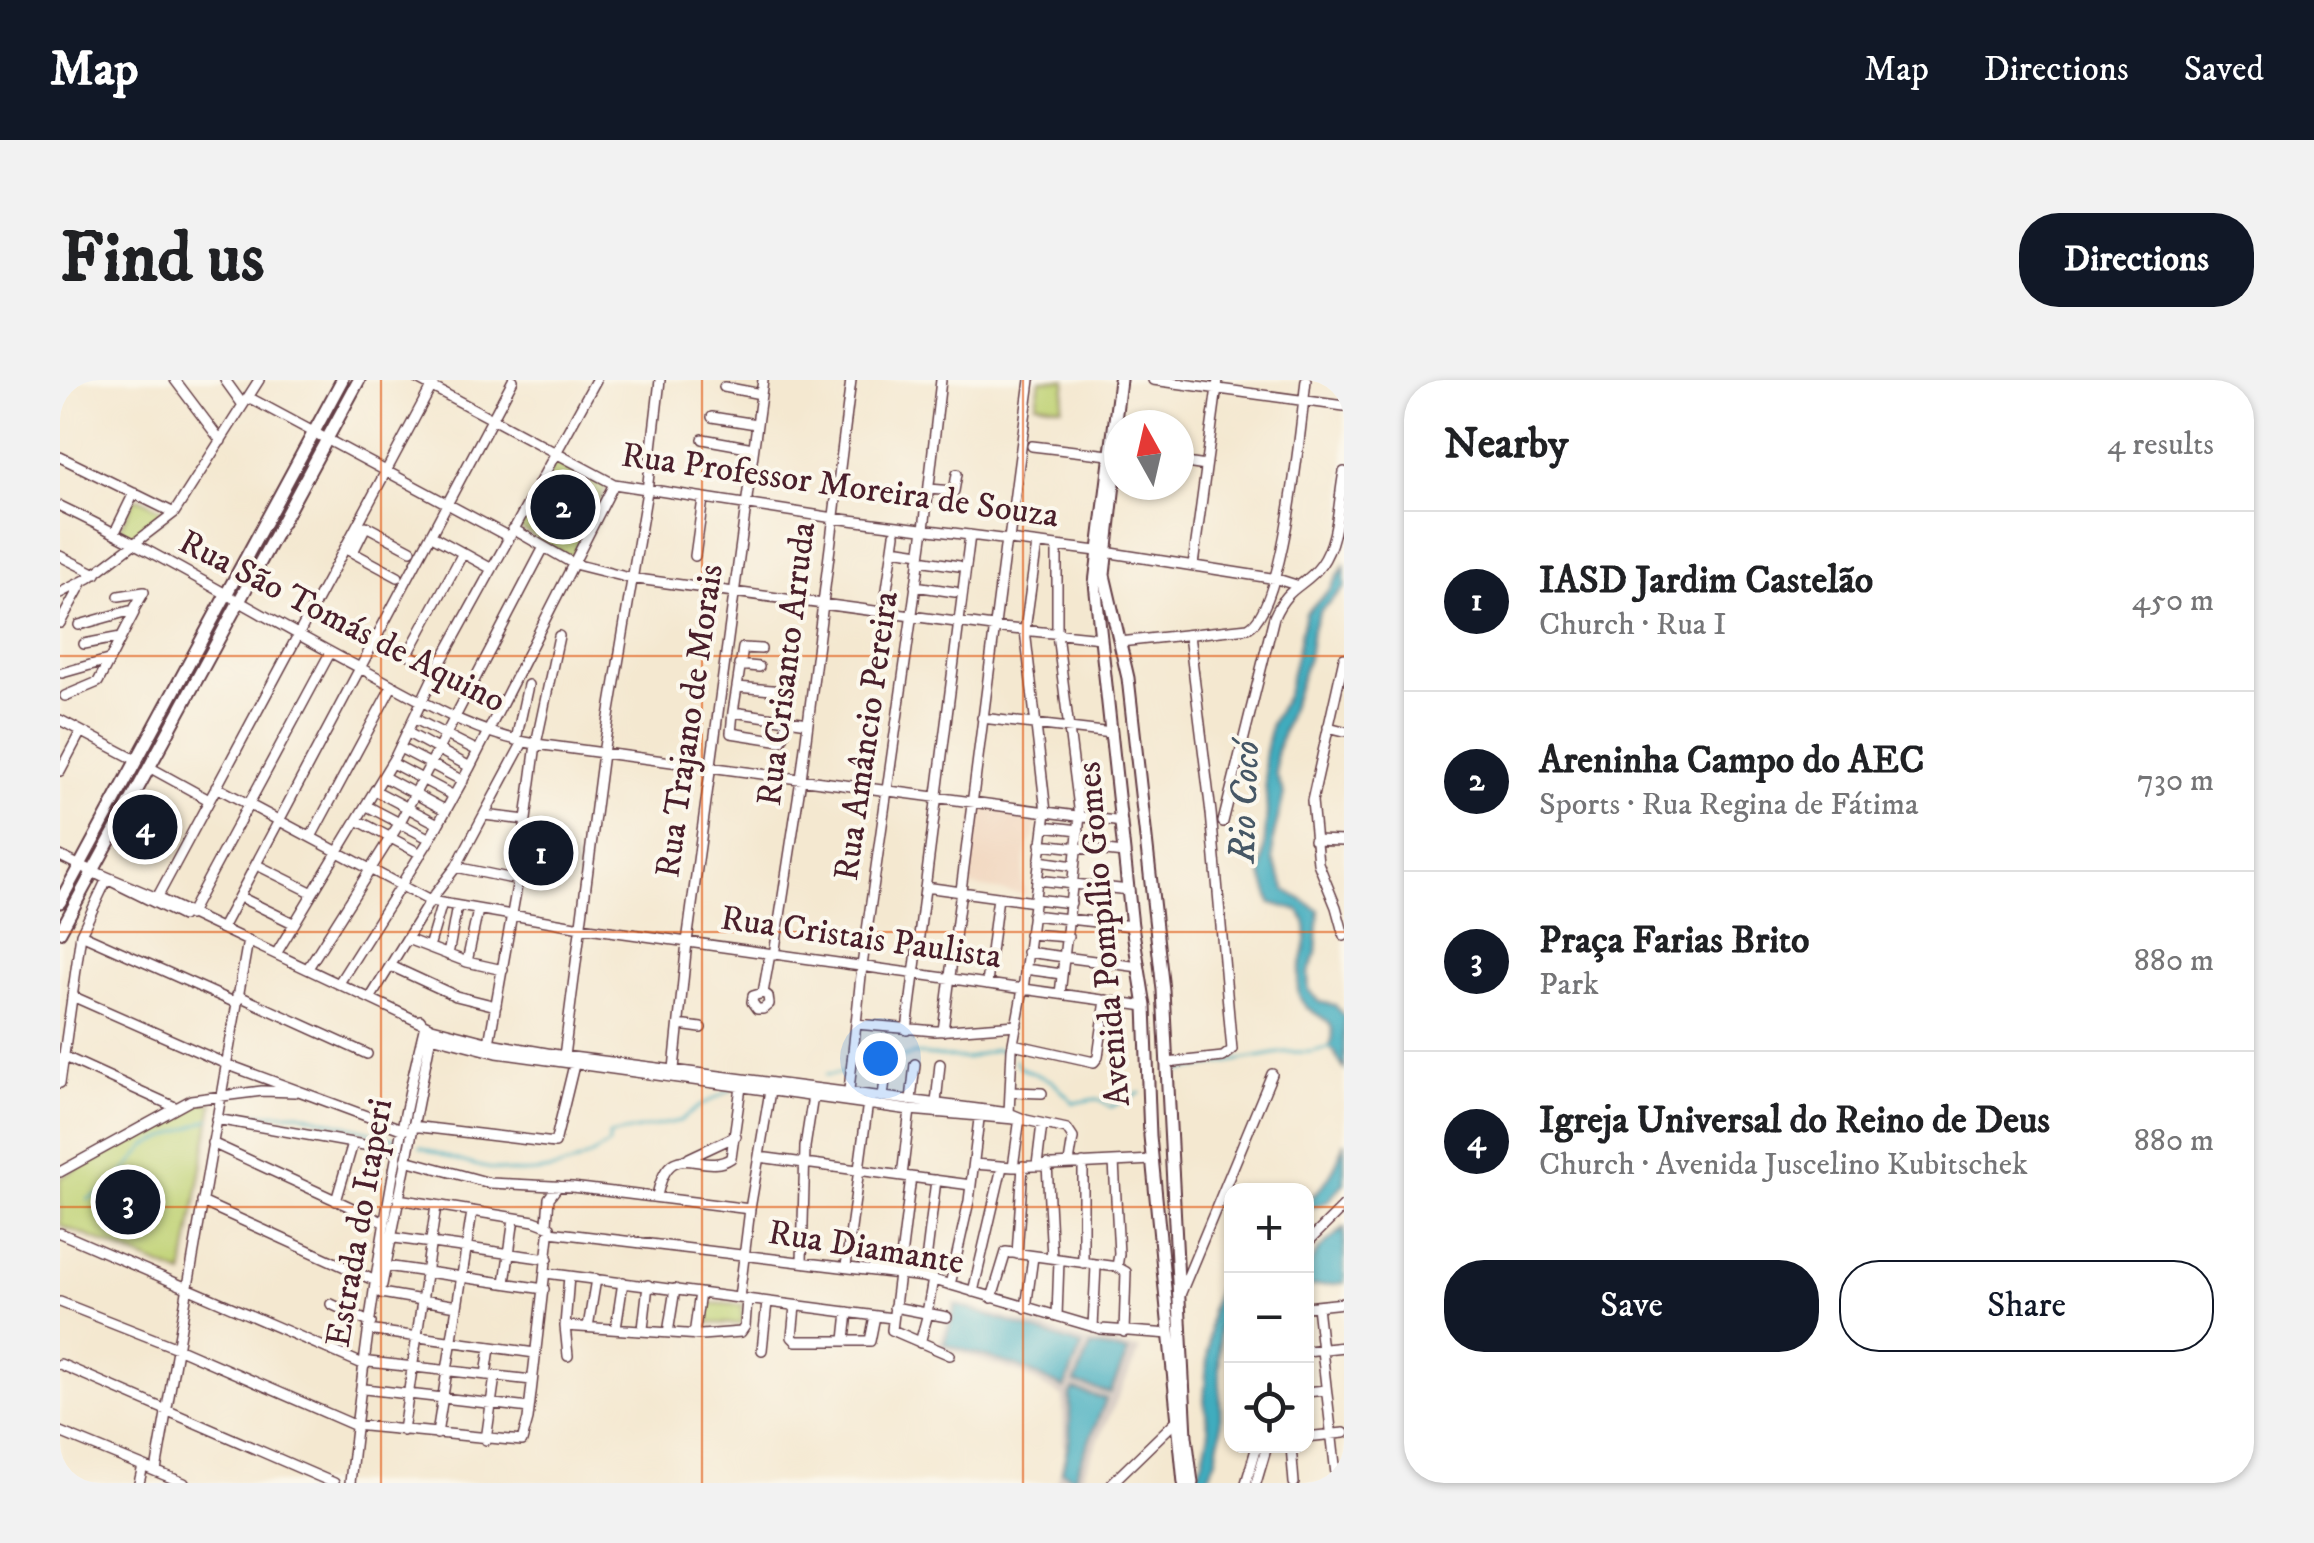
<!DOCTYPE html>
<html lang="en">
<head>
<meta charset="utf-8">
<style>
	body { margin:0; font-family:"IM FELL DW Pica",serif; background:#f2f2f2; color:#202124 }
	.controls { position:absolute; right:30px; bottom:30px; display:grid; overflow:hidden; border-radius:20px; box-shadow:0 2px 8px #0004 }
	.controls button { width:90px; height:90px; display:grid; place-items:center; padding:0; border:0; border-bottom:2px solid #e0e0e0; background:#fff; color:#202124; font:50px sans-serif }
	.compass { position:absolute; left:1044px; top:30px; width:90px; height:90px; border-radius:50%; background:#fff; box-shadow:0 2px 8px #0004; rotate:352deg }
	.you { position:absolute; left:820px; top:678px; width:35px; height:35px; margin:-25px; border:8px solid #fff; border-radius:50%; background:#1a73e8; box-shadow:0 0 0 15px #1a73e833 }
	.badge { display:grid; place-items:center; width:65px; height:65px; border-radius:50%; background:#111827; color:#fff; font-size:32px; font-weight:700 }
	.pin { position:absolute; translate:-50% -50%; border:5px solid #fff; box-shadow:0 2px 10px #0006 }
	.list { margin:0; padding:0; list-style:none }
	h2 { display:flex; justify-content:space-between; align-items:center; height:130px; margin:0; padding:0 40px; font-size:42px }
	h2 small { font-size:32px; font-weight:400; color:#757577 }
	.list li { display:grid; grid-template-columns:65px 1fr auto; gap:30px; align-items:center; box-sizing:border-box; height:180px; padding:0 40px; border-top:2px solid #e0e0e0 }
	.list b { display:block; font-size:38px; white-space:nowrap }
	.list p { margin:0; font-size:32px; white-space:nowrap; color:#757577 }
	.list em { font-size:32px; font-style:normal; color:#757577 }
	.actions { display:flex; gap:20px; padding:30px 40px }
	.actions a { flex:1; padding:22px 0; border:2px solid #111827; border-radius:40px; text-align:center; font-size:35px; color:#111827 }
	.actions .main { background:#111827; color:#fff }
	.icon { flex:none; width:55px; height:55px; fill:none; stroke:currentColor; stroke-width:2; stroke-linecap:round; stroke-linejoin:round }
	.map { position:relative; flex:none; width:1284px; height:1103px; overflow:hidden; border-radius:40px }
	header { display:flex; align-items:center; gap:60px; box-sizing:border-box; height:140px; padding:0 50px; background:#111827; color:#fff }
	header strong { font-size:48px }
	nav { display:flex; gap:55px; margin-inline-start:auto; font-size:35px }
	.intro { display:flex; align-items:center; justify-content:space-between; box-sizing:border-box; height:240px; padding:0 60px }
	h1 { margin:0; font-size:70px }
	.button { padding:25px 45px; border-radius:40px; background:#111827; color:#fff; font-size:35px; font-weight:700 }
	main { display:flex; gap:60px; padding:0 60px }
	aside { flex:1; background:#fff; border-radius:40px; box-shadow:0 2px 8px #0004 }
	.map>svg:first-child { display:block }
	.built { fill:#f1d5bd }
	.industrial { fill:#cec1ba }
	.green { fill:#c0d275; stroke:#857850; stroke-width:2.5 }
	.water { fill:#3facbe; stroke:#446674; stroke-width:2.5 }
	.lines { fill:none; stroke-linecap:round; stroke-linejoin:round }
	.stream { stroke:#3facbe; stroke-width:2.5 }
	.minor-casing { stroke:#643d44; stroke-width:12 }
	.major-casing { stroke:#643d44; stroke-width:15 }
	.minor { stroke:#fff; stroke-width:9 }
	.major { stroke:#fff; stroke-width:11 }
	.grid { fill:none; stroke:#e0560e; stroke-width:2.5; stroke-opacity:0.55 }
	.labels { text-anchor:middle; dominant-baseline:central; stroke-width:8; stroke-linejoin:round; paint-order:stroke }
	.street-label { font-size:35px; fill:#4a1f2b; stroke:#fbf7ec }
	.water-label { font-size:38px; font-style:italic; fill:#465766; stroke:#fbf7ec }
</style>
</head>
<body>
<header>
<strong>Map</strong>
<nav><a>Map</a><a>Directions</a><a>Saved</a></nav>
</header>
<div class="intro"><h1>Find us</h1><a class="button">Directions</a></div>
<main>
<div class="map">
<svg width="1284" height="1103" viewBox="0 0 1284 1103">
	<rect width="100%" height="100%" fill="#fbf7ec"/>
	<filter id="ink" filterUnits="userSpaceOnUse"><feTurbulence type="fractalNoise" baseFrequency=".01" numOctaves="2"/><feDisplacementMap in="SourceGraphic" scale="20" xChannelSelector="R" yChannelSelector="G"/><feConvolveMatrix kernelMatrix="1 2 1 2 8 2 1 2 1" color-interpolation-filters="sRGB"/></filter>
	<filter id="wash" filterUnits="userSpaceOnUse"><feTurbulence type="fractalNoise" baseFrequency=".0048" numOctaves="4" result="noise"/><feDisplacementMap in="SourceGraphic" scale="40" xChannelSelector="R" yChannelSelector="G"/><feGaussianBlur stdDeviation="2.25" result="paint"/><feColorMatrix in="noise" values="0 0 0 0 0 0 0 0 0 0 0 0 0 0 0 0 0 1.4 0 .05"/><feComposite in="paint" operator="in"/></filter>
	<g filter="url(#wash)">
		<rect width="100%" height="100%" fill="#f4e8d0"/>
		<path class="built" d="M917,428L978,436L975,456L968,466L965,480L962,503L967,515L905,505L914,430Z"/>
		<path class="industrial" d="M894,922L1031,962L1080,969L1019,1103H997L1004,1073L1003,1017L959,993L878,966Z"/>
		<path class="green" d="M980,0H1006L1002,27L976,23Z
			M496,80L547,106L511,177L459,148Z
			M78,118L107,132V136L73,158L62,153L60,148L74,119Z
			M141,720L153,724L123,895L0,845V798Z
			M649,923L683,925L682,944L648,943Z"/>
		<path class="water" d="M1284,186V208L1260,231L1252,251L1248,278L1216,373V394L1224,414L1213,459V480L1226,510L1259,530L1256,574L1248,594L1249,610L1259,622L1275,625L1284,637V689L1270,666C1284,632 1241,640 1238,610C1235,584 1258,554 1239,531L1211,523L1202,495L1207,432L1204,378L1211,344L1227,314L1246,233L1271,208Z
			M1284,762V803L1267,822L1247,829V821C1267,804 1276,788 1284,762Z
			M1284,848V903L1247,907C1246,875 1261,868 1284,848Z
			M1171,871V901L1159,949L1161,1051L1156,1079L1146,1103H1133L1143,1079L1149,1052L1144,1020L1151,930Z
			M896,925L1022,966L1004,1008L960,987L884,964Z
			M1031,966L1068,972L1050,1013L1015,1003Z
			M1014,1010L1046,1019L1014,1098L1002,1091L1010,1057V1015Z"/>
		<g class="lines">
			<path class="stream" d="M955,680L959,687L992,701L1014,723L1036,719L1051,727L1080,713
				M815,684L856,674L906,679L936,669L950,674
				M1118,691L1225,672H1251L1274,666
				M766,695L784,693
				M164,735L239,733L336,759
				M360,767C427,792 485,810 549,764V755L620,741L640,726L671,710
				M27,820L53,806L86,766L150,739"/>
		</g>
	</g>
	<g filter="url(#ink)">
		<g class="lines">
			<defs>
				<path id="minor" d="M115,0L161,61
					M165,0L183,25
					M359,0L554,104L774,138L1045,172L1217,199L1236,205
					M1093,0L1284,26
					M664,7L701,14
					M188,17L449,157
					M652,37L696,44
					M643,59L693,68
					M972,66L1049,75
					M0,77L114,133
					M1119,82L1146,86
					M869,109L894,111L897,94
					M0,126C103,175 201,236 302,289C357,318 413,354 476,364L1062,442
					M453,149L514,184L570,198L933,247L1041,258
					M55,152L74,113
					M372,156L432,189
					M949,159L970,0
					M997,167V254L1020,436L1000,614
					M833,169L860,173
					M288,170L338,197
					M293,172L306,146L351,170
					M0,176L36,194
					M635,176L643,119
					M859,180L899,186
					M1133,185L1158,0
					M855,206L895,212
					M0,213L29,198L114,133L199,0
					M59,216L84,212L73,231
					M825,223L835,154
					M0,243L22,203
					M318,259L377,289
					M1060,262L1188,248C1224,231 1241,44 1246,0
					M24,264L61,257
					M348,274L403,173
					M1284,278L1252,421L1258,483L1276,527L1284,556
					M679,285L699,287
					M2,293L48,280
					M677,307L683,268L701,269
					M5,316L38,302L74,233L69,231L19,245
					M673,332L671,353L721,361C729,348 728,330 729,315L724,311L677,307L673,332L748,343
					M922,338L1052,353
					M355,339L418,371
					M0,340L76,380
					M1268,347L1284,351
					M348,353L410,387
					M456,360L468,305
					M340,368L403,401
					M332,383L394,416
					M89,387L149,420
					M0,391L21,351
					M324,397L385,430
					M156,407L370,521L521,547L1085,626
					M316,411L378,444
					M307,426L370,459
					M424,435L466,440
					M299,441L361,474
					M1163,442L1214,237C1228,205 1245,207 1261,185C1279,160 1278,122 1284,92
					M984,446L1019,450
					M251,457L332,306
					M1254,460L1284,461
					M981,464L1064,473
					M0,476L122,536
					M979,481L1014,486
					M19,485L97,518L372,648L430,663L504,676L949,733L966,740
					M197,485L251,512
					M396,487L458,500
					M977,500L1069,510
					M865,507L974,522
					M180,517L233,543
					M97,518L375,0
					M975,519L1011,523
					M129,535L270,273
					M972,535L1072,546
					M162,548L453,0
					M21,554L176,623
					M969,554L1008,557
					M347,559L407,582L443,590
					M369,567L382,523
					M967,572L1079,587
					M216,574L336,375L377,289L536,0
					M388,575L397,526
					M714,575L741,399L791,0
					M407,582L418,530
					M331,586L396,616L436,626
					M248,588L339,444L484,167
					M965,589L1002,594
					M279,603L370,459L410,387L554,104
					M927,604L938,517
					M703,613L693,616L692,622L697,629H703L709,624L708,616L703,613L710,574
					M177,615L307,674
					M12,616L166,684L344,750
					M311,617L370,521L396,487L463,362
					M360,640L371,656L437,673L850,730L966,740L1007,749L1013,758L1009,783
					M796,644L875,651L957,645
					M619,645L641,648
					M847,650L910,155
					M883,651L946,159
					M953,664L1034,682L1038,677L1046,620
					M428,669L458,500L476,364L499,256
					M3,676L115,727
					M504,676L543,373L587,111L600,0
					M1107,683L1163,677L1172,670L1151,433L1129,255
					M614,689L627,562L703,0
					M0,703L21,554L46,501
					M951,712L982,713
					M823,717L826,691
					M788,720L802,586L864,149L881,0
					M851,720L855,684
					M876,723L880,684
					M949,733L952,669L963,609L986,432L965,250L977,164
					M156,739L338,771
					M352,746L495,763L514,685
					M152,763L325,843
					M699,777L911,805
					M629,778L676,756
					M346,780L430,803L512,807L690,829
					M1054,782L1059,874L1057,887
					M1023,783V883
					M914,784L953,787L1093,780
					M987,784L992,878
					M977,785L982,744
					M953,787L960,738
					M0,792L131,720L202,711L235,712
					M842,796L850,730
					M851,797L832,950L890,975
					M597,816C610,752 642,798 671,778L681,707
					M276,821L293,763
					M142,822L320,903
					M487,843L489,818L498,806
					M490,852L864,897L1041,949L1110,954
					M0,853L305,985
					M335,858L488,879
					M1246,864L1284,826
					M957,874L963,786
					M742,881L745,767L753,716
					M326,886L484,909
					M786,886L808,722
					M486,893L832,938
					M864,897L876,800
					M445,903L454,838
					M322,905L372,651
					M890,905L909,821L920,731
					M913,912L942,787
					M321,913L397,926
					M1120,915L1212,694
					M679,918L690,829L711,705
					M932,918L946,872L1057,887L1066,892L1064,952
					M0,922L117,968L294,1045L462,1061L468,1039L490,847L474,841L338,819
					M271,924L311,943
					M735,926L732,957L736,961H810L815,936
					M1257,926L1277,1103
					M834,927L887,937
					M1246,927L1284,923
					M966,928L973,877
					M867,933L873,899
					M997,936L999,880
					M505,946L641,955L681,952L685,946L687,919
					M528,947L536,899
					M1033,947L1036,886
					M556,948L563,902
					M583,949L588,905
					M315,951L475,973
					M608,953L615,909
					M634,955L640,913
					M785,960L788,932
					M860,963L868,933
					M702,970L707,922
					M1246,971L1284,967
					M508,976L505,946L509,896
					M309,982L472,1000
					M0,984L274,1103
					M426,995L430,968
					M305,1009L469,1028
					M1246,1012L1266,1010
					M343,1051L376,826
					M0,1052L124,1103
					M377,1054L412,832
					M1246,1057L1284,1053
					M426,1060L435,996
					M1231,1066L1234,1103
					M96,1091L188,560
					M79,1103L83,1086
					M290,1103C306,950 328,795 365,645
					M1052,1103L1117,1040
					M1186,1103L1197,1066
					M1196,1103L1207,1066"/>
				<path id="major" d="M1060,0L1035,203L1072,546L1085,626L1090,756L1124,1103
					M1059,58L1044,195L1068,298L1103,610L1126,1056L1132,1103
					M0,522L282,0
					M0,552L299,0"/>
			</defs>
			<use href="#minor" class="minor-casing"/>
			<use href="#major" class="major-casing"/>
			<use href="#minor" class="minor"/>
			<use href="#major" class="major"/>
		</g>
	</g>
	<path class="grid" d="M321,0V1103M642,0V1103M963,0V1103M0,276H1284M0,552H1284M0,827H1172M1246,827H1284"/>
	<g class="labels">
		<g class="street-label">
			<text transform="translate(780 106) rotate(8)">Rua Professor Moreira de Souza</text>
			<text transform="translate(282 242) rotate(27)">Rua São Tomás de Aquino</text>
			<text transform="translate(727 284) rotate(-83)">Rua Crisanto Arruda</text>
			<text transform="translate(630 341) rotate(-82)">Rua Trajano de Morais</text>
			<text transform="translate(807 356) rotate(-82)">Rua Amâncio Pereira</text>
			<text transform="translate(1044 554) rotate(-95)">Avenida Pompílio Gomes</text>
			<text transform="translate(801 558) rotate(8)">Rua Cristais Paulista</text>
			<text transform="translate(300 843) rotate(-80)">Estrada do Itaperi</text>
			<text transform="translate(806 868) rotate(9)">Rua Diamante</text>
		</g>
		<g class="water-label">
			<text transform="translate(1185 422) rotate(-88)">Rio Cocó</text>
		</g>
	</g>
</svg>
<div class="controls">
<button>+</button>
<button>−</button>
<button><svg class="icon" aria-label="locate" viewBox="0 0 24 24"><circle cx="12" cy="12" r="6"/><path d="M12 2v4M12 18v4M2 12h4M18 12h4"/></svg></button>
</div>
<svg class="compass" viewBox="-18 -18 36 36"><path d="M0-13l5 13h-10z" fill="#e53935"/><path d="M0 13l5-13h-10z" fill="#757577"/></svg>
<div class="you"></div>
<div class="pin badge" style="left:481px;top:473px">1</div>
<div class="pin badge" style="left:503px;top:127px">2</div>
<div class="pin badge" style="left:68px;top:822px">3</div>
<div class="pin badge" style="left:85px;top:447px">4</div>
</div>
<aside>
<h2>Nearby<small>4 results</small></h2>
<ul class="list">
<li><span class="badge">1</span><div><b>IASD Jardim Castelão</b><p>Church · Rua I</p></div><em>450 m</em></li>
<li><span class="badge">2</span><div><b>Areninha Campo do AEC</b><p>Sports · Rua Regina de Fátima</p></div><em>730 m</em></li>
<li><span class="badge">3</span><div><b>Praça Farias Brito</b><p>Park</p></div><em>880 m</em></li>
<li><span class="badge">4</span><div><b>Igreja Universal do Reino de Deus</b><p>Church · Avenida Juscelino Kubitschek</p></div><em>880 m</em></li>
</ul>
<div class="actions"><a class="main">Save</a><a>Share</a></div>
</aside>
</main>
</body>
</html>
